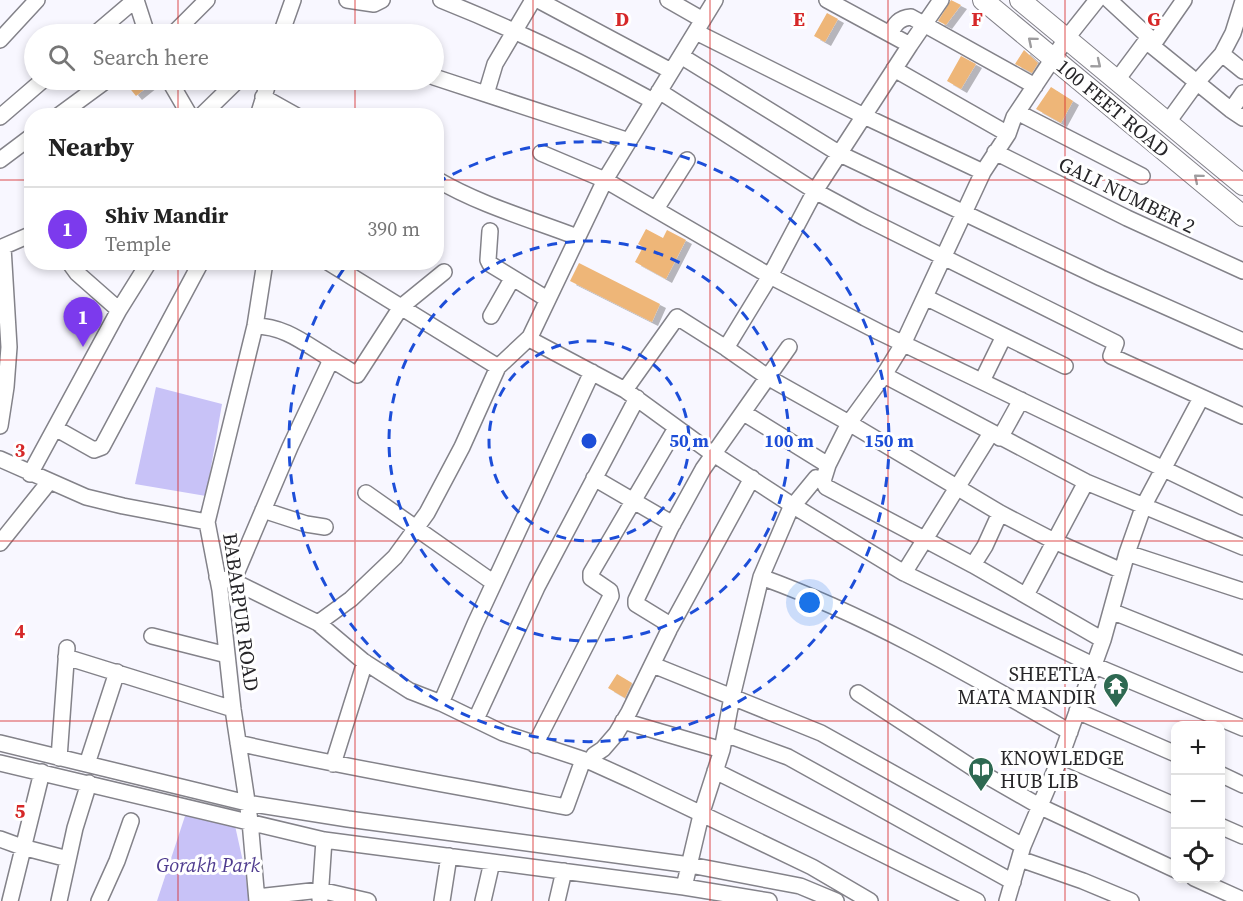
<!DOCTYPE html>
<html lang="en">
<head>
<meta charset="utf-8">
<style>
	body { margin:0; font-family:"Source Serif 4",serif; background:#f6f6f6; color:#222 }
	.controls { position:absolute; right:18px; bottom:18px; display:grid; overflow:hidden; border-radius:12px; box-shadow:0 3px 9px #0003 }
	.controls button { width:54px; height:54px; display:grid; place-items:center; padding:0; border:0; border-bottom:2px solid #e0e0e0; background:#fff; color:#222; font:30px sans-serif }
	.you { position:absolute; left:810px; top:603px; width:21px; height:21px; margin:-15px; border:4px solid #fff; border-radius:50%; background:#1a73e8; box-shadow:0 0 0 9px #1a73e833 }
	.badge { display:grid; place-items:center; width:39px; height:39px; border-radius:50%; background:#7c3aed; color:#fff; font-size:20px; font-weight:700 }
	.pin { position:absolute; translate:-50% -50px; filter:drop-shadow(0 2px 3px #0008) }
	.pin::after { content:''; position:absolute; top:32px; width:21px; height:18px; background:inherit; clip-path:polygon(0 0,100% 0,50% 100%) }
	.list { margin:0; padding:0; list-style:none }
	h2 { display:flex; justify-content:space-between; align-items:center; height:78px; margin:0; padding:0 24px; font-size:26px }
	h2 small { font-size:20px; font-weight:400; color:#767676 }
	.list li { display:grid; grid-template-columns:39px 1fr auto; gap:18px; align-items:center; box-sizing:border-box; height:84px; padding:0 24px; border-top:2px solid #e0e0e0 }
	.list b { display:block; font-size:22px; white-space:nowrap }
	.list p { margin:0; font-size:20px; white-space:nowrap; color:#767676 }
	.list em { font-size:20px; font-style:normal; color:#767676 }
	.icon { flex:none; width:33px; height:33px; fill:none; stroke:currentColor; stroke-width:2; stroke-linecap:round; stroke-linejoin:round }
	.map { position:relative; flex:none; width:1243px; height:901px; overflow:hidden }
	.search { position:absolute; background:#fff; box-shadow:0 3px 9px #0003; left:24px; top:24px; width:420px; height:66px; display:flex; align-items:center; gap:15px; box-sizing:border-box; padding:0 21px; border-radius:33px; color:#767676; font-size:22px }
	.panel { position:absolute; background:#fff; box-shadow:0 3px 9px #0003; left:24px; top:108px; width:420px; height:162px; border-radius:24px }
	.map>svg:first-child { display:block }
	.green { fill:#c8c2f7 }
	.building { fill:#eeb678; filter:url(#shadow) }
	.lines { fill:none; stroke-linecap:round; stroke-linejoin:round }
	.minor-casing { stroke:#838289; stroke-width:18 }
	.major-casing { stroke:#838289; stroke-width:22 }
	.minor { stroke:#fff; stroke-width:15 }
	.major { stroke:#fff; stroke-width:20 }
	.oneway { stroke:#9e9d9f }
	.grid { fill:none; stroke:#d62828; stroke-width:1.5; stroke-opacity:0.55 }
	.ring { fill:none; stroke:#1d4ed8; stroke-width:3; stroke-dasharray:10 8 }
	.labels { text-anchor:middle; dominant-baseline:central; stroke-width:6; stroke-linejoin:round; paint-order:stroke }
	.street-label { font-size:20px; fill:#272629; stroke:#fff }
	.poi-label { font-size:20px; fill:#272629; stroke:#fff; text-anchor:end }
	.park-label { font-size:20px; font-style:italic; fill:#4f3c8f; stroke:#fff }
	.grid-label { font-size:20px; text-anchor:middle; font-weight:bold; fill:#d62828; stroke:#fff; stroke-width:6; stroke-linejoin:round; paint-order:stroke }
	.centre { fill:#1d4ed8; stroke:#fff; stroke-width:3 }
	.ring-label { font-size:18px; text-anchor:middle; font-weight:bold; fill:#1d4ed8; stroke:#fff; stroke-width:6; stroke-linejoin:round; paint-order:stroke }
</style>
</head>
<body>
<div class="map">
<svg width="1243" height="901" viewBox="0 0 1243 901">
	<defs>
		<filter id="shadow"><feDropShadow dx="6" dy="4" stdDeviation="0" flood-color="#0004"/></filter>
	</defs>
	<rect width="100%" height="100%" fill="#f8f7ff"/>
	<path class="green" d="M156,387L222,404L206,496L135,484Z
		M186,813L234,821L245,871L249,901H157Z"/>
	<path class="building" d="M951,0L961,5L946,25L938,21Z
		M827,13L838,19L825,42L814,36Z
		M1024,50L1038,63L1032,73L1015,64Z
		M961,56L976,64L961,89L947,81Z
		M123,80H156L136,96Z
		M1051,87L1073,101L1061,123L1036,109Z
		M646,229L663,238L667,230L686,240L666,279L635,262L643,247L638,244Z
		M579,263L660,304L652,322L570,281Z
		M617,674L632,683L625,698L608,688Z"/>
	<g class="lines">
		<defs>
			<path id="minor" d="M136,0L147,34
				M347,0L374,4L382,0
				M441,0C514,29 584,63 653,101
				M538,0L671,71
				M668,0L703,20
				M827,0L910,45L941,0
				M1109,0L1149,37L1117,80
				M696,32L864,116L983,172
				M95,34L135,0
				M173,34L207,0
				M281,34L293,0
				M890,34C895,24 899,18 911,17L1035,86
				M0,40L37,0
				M1146,41L1231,110L1243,118
				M1152,46L1184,0
				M1222,54L1243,71
				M681,56L840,154L1101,278L1243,341
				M894,69L1008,134
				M434,77L629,141
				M169,80L190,116
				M659,91L815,191L865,218L1116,343L1111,356L1243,416
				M486,94L495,64L533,0
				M263,97L297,116
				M1231,110L1243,93
				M1019,113L1142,176
				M58,116L107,80
				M201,116L238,80
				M258,116L269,80
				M0,117L43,80
				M1168,122L1197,82L1222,54L1233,33L1243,1
				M995,152L1127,218L1243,271
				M541,153L605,180L770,276L879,332L1243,507
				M0,160L32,136
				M436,179C480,205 530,219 577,237
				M656,209L687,160
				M490,231L488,260L490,264L547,299
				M0,248L32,234
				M69,262L77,273L119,310
				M328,262L498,367
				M925,297L1065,366
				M491,316L512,279
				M530,337L533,341L625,390L706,449L792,505L904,573L1093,665L1243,728
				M726,348L770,276L815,191L910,45
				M329,358L357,375L401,307L444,272
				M884,375L1086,482L1243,547
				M982,381L1004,336
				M625,390L677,317L726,348L769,378L849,423L1000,513L1054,541L1122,571
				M744,413L828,465
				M0,426L6,387L9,347L3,247
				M55,428L94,450L102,447L201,262
				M1000,438L1021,400
				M0,459L86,497L123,506L207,522
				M30,474L119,310L149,262
				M594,478L673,524
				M823,481L828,465L849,423L884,375L903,344L983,172L1008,134L1014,117L1066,39L1097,0
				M366,493L494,583
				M793,506L816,478L823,481L826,487L973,565L1103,640
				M263,510L306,524L325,527
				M0,543L49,482
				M1127,553L1243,591
				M973,565L985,546L1000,513
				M904,573L991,433
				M217,577L233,581L318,623L363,661L410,691L441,703L503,733L591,762L633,781L812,867L870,901
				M761,577C869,616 970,675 1070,732
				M233,581L290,447L330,362L326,356C303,342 283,326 255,326
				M1026,595L1086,482
				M1111,611L1243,664
				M318,623L351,599L395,557L427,513L462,447L498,367L530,337L605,180L715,0
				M670,628L752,478
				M152,636L227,655
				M66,657L233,709
				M653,665L821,733L1023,846
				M858,693L973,768L1041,807L1176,870
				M441,703L475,624L592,372
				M1077,711L1176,754
				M476,719L537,587L637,398
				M623,721L722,750
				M725,734L788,757L1013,882
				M0,743L247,803L348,819L690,865L800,886L836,901
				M238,743C347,768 457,786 566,807L583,760
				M535,745L611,596L610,591L591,578V573L676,428
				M1061,756L1176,806
				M59,758L67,648
				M591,762L594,755L603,749L616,734L629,712L669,630L667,623L636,604V600L670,529L703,469L789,347
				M0,763L324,840L684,887L769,901
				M87,764L117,672
				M333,764L365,662
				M715,771L977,901
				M1220,774L1243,785
				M1220,826L1243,836
				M0,839L22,847L68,859
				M1020,859L1083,881L1131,901
				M1194,878L1243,900
				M684,887L701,815L722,750L732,697L761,577L792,505
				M257,897L320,890L368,901
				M320,899L324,840
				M10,901L42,772
				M59,901L75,828L89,783
				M99,901L117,861L131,821
				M257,901L250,821L233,709L220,590L207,522L255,326L265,262
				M442,901L449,856
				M483,901L492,862
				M557,901L564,871
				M1007,901L1023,846L1061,756L1103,640L1127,553L1144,505L1201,398"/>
			<path id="major" d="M983,0L1243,216
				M1020,0L1243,185"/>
		</defs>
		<use href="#minor" class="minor-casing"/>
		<use href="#major" class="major-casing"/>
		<use href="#minor" class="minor"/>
		<use href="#major" class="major"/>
	</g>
	<defs><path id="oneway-chevron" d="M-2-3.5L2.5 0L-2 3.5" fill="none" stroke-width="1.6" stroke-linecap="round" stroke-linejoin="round" transform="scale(1.5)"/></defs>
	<g class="oneway">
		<use href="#oneway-chevron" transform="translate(1032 41) rotate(-140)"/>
		<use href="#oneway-chevron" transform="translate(1097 64) rotate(39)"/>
		<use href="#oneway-chevron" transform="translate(1198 178) rotate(-140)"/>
	</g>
	<path class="grid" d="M178,0V34M355,0V34M533,0V901M710,0V901M888,0V901M1065,0V901M178,80V116M355,80V116M0,180H32M436,180H1243M178,262V901M355,262V901M0,360H1243M0,541H1243M0,721H1243"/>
	<g class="ring">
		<circle cx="589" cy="441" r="100"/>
		<circle cx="589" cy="441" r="200"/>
		<path d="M437 183A300 300 0 1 1 348 263"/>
	</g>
	<defs>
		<symbol id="temple-pin" viewBox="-11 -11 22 30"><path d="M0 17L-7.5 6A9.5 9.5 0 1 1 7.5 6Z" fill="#2e6952" stroke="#fff"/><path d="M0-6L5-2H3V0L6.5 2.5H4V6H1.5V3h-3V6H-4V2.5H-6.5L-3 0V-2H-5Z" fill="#fff"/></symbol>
		<symbol id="library-pin" viewBox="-11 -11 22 30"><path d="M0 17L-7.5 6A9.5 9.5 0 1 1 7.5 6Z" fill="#2e6952" stroke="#fff"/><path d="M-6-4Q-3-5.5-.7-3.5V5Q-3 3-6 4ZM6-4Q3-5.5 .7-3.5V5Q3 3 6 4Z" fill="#fff"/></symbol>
	</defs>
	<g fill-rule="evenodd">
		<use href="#temple-pin" x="1101" y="671" width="30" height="40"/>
		<use href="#library-pin" x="966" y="755" width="30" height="40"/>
	</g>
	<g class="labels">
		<g class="street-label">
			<text transform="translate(1113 108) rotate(40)">100 FEET ROAD</text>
			<text transform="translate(1127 195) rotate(26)">GALI NUMBER 2</text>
			<text transform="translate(241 612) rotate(82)">BABARPUR ROAD</text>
		</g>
		<g class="poi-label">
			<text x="1096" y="674">SHEETLA<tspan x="1096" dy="23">MATA MANDIR</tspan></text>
			<text x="1000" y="758" text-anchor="start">KNOWLEDGE<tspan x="1000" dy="23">HUB LIB</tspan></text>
		</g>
		<g class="park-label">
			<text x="208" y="865">Gorakh Park</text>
		</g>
	</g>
	<g class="grid-label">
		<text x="622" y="26">D</text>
		<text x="799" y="26">E</text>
		<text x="977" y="26">F</text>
		<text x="1154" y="26">G</text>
		<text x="20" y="457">3</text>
		<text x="20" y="638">4</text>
		<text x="20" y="818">5</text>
	</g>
	<circle cx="589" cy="441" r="9" class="centre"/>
	<g class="ring-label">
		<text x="689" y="447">50 m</text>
		<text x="789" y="447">100 m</text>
		<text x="889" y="447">150 m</text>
	</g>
</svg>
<div class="controls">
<button>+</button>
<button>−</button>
<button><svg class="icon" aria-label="locate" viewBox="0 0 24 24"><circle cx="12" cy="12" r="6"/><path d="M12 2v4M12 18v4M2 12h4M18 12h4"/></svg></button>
</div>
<div class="you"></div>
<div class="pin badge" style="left:83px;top:347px">1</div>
<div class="search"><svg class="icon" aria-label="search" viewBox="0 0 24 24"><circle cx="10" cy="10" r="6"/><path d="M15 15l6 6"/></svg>Search here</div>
<section class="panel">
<h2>Nearby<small></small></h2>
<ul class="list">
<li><span class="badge">1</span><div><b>Shiv Mandir</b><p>Temple</p></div><em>390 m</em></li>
</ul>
</section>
</div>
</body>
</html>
